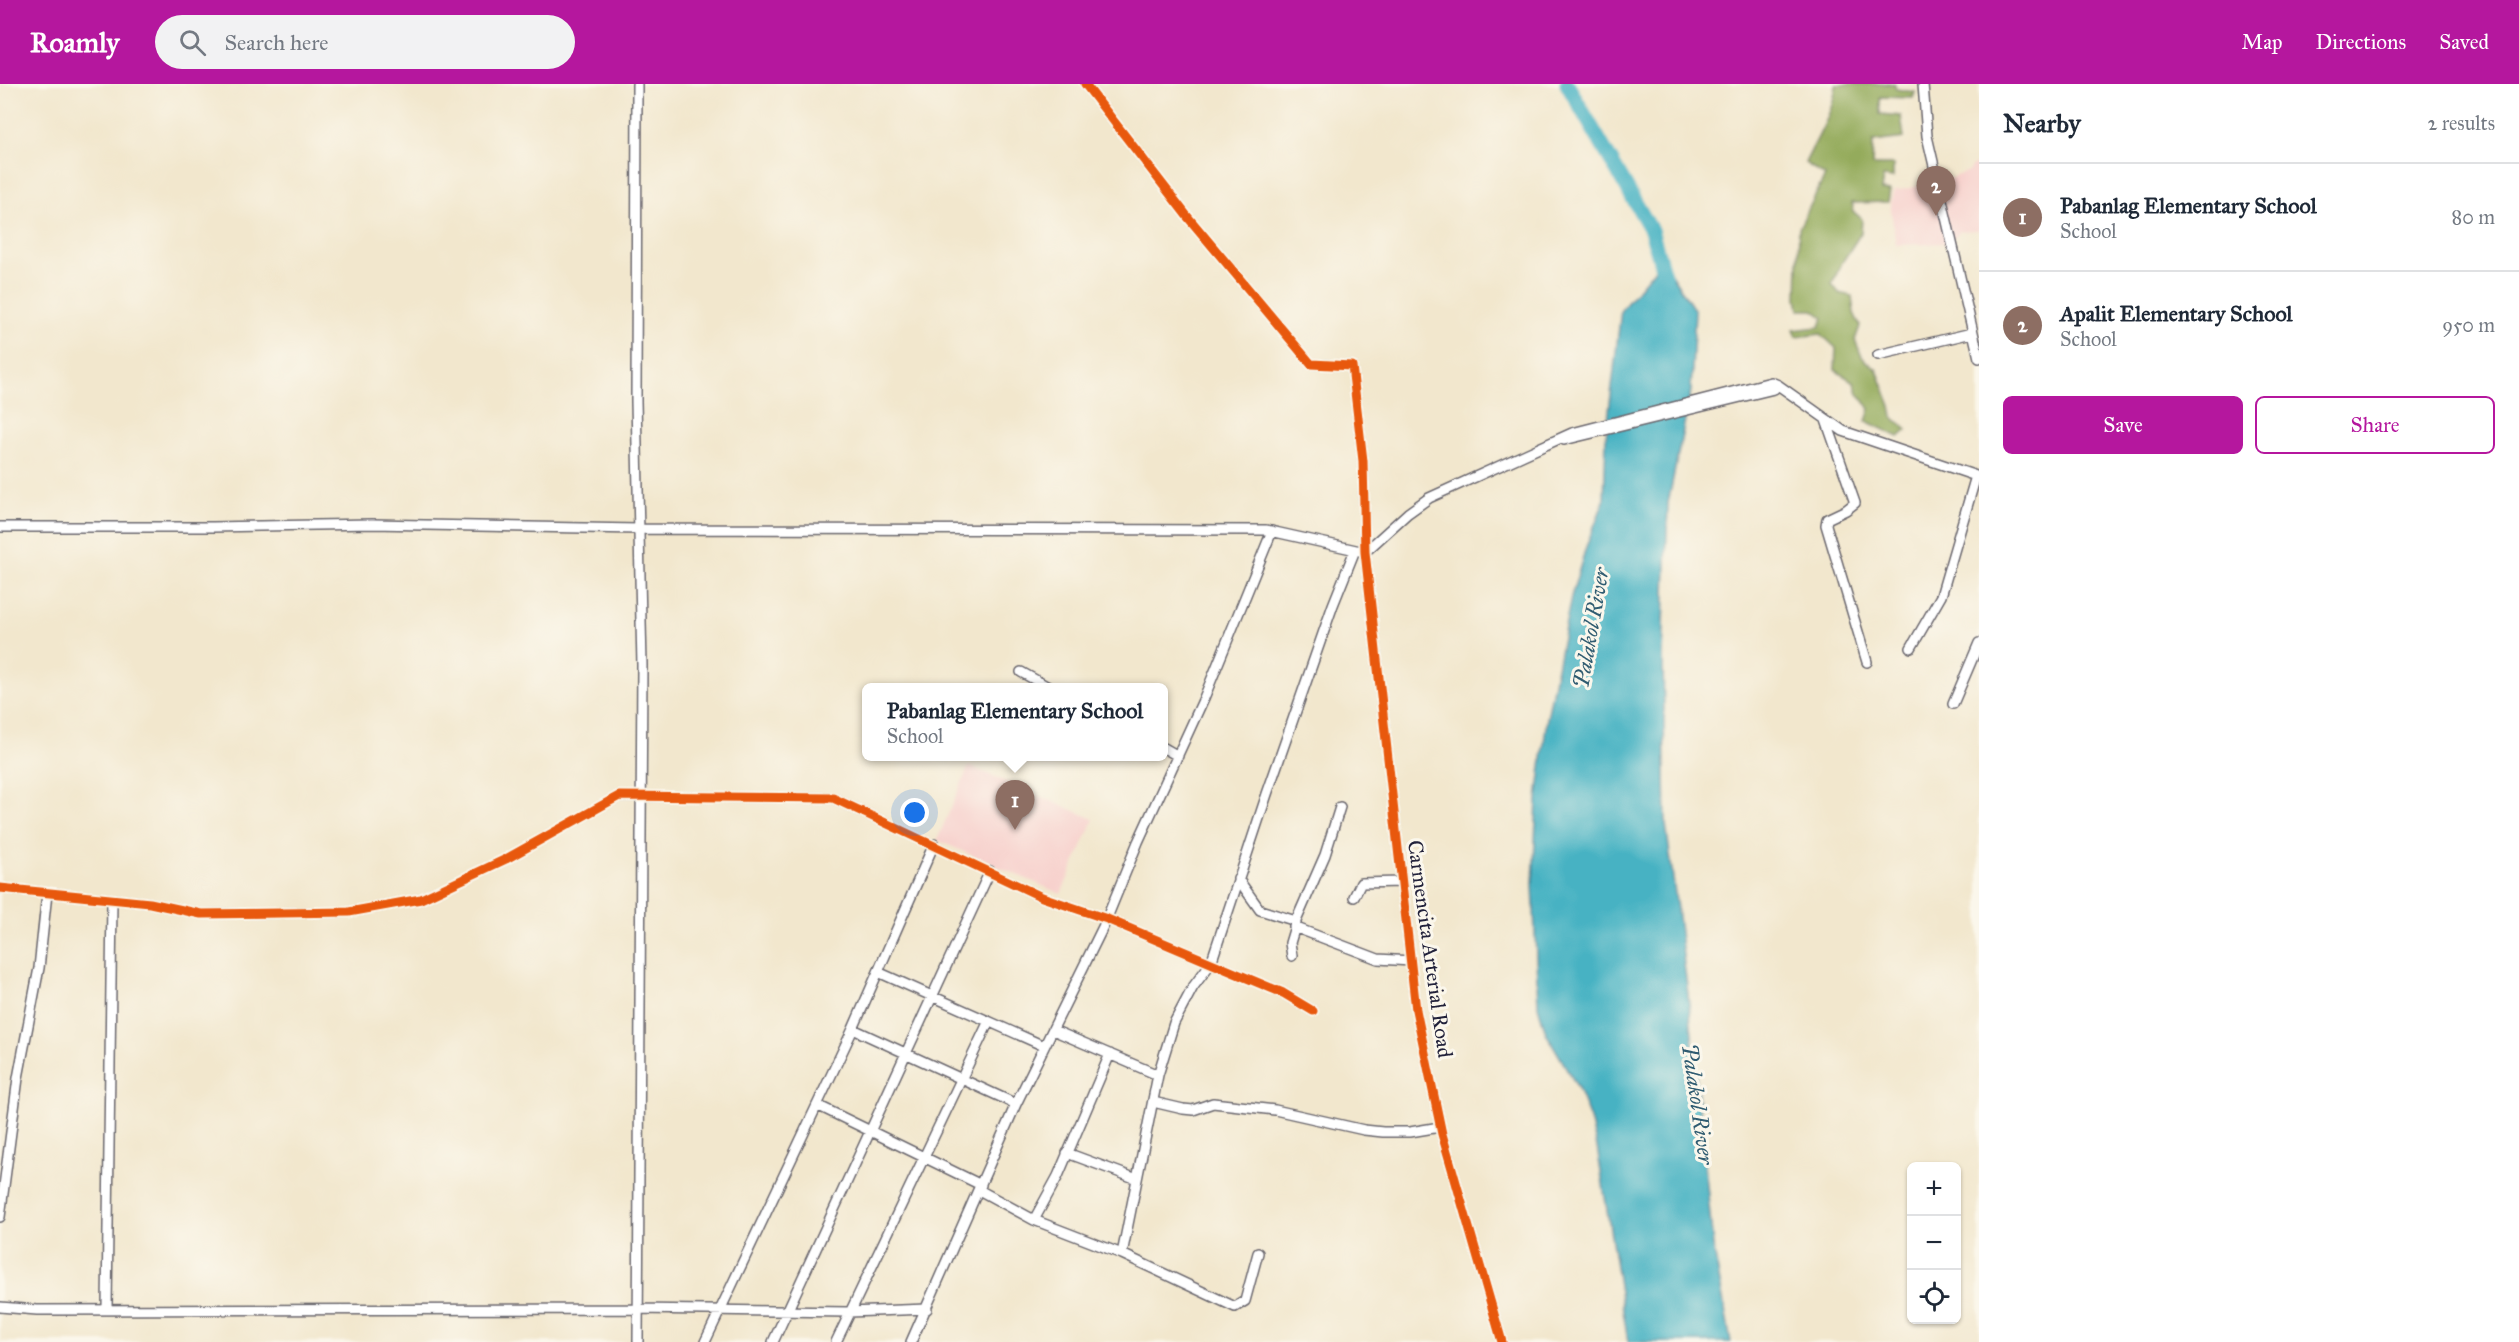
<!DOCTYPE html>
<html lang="en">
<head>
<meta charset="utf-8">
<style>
	body { margin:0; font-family:"IM FELL Great Primer",serif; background:#f2f2f3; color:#1f2937 }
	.controls { position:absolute; right:18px; bottom:18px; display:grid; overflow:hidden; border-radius:9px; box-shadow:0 2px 4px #0004 }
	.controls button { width:54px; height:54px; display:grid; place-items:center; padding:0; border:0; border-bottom:2px solid #e0e1e3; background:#fff; color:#1f2937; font:30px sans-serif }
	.you { position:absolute; left:915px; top:729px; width:21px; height:21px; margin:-15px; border:4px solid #fff; border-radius:50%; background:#1a73e8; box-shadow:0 0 0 9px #1a73e833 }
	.badge { display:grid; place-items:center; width:39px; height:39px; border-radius:50%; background:#b5179e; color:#fff; font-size:20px; font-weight:700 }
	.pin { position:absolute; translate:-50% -50px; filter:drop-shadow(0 2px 3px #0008) }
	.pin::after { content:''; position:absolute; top:32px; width:21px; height:18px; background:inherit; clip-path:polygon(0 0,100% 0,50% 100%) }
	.popup { position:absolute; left:862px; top:599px; width:306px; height:78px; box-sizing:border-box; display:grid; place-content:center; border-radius:9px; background:#fff; filter:drop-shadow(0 2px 4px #0005); font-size:20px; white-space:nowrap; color:#747a83 }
	.popup b { font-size:22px; color:#1f2937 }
	.popup::after { content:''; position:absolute; left:50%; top:100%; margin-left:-12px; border:12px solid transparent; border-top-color:#fff }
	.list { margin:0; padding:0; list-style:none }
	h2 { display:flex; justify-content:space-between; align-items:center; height:78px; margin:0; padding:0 24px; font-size:26px }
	h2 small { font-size:20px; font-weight:400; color:#747a83 }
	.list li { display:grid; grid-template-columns:39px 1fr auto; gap:18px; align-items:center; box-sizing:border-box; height:108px; padding:0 24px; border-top:2px solid #e0e1e3 }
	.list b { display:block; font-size:22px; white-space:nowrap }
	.list p { margin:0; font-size:20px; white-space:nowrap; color:#747a83 }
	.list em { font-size:20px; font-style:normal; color:#747a83 }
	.actions { display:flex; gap:12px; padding:18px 24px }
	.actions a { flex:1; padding:14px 0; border:2px solid #b5179e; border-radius:9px; text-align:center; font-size:21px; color:#b5179e }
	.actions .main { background:#b5179e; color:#fff }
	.icon { flex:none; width:33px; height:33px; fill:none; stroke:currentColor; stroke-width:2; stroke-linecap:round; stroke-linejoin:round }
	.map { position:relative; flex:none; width:1979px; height:1258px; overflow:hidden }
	header { display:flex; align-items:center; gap:36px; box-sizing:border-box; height:84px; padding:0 30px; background:#b5179e; color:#fff }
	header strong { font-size:28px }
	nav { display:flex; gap:33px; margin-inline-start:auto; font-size:21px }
	.search { width:420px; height:54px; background:#f2f2f3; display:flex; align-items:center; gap:15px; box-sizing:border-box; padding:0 21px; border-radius:33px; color:#747a83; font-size:22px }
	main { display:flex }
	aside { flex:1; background:#fff }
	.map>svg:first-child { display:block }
	.built { fill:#f7d0cc }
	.forest { fill:#94ab5c; stroke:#5b664c; stroke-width:1.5 }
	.water { fill:#46b2c3; stroke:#346a7f; stroke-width:1.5 }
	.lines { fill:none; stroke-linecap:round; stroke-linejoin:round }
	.river { stroke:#46b2c3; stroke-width:15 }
	.street-casing { stroke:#6b676e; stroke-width:12 }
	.street { stroke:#fff; stroke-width:9 }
	.cycleway-casing { stroke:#fbf7ec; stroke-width:13 }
	.cycleway { stroke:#e8590c; stroke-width:9 }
	.labels { text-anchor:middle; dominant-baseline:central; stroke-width:6; stroke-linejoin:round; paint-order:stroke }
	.street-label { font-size:21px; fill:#22223b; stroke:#fbf7ec }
	.water-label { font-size:22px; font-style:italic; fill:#305c71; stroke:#fbf7ec }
</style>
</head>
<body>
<header>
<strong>Roamly</strong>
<div class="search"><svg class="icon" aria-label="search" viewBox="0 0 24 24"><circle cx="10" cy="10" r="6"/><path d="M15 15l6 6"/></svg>Search here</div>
<nav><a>Map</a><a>Directions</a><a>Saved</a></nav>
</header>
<main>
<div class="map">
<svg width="1979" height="1258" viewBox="0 0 1979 1258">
	<rect width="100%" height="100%" fill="#fbf7ec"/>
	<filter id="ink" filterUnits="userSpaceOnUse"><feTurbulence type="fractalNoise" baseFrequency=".0167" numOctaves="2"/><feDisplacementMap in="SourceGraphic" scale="12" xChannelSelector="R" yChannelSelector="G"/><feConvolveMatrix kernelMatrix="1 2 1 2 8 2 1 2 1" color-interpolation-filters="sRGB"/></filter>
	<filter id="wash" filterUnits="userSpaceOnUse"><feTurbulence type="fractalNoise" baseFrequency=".008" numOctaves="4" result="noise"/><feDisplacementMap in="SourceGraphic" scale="24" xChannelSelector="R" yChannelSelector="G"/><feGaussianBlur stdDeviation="1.35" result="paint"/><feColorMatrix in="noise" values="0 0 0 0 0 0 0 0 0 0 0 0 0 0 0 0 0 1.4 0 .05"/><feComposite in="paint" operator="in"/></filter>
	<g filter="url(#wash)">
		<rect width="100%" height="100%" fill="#f2e7cd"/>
		<path class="built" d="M1979,80V146L1960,147L1948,159L1896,161L1890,118L1895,107L1947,96L1969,87L1973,82Z
			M969,682L1094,735L1061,810L937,756Z"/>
		<path class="forest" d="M1836,0H1895L1896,5L1915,8L1913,14L1880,13V30L1901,32L1904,54L1873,58L1872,81H1893V94L1883,93L1881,106L1890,107L1888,118L1852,119L1854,128L1862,135L1861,149L1841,180L1832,200L1839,209L1852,212L1854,229L1860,242L1855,256L1862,273L1877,286L1891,322L1893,333L1907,346L1899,353L1866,337L1870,325L1858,309L1854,298L1835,286L1836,264L1821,250L1796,253L1793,246L1819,243L1824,234L1813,226H1799L1797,214L1799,144L1825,92L1805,79C1817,54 1834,28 1836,0Z"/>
		<path class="water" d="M1662,176L1695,227L1691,307L1668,419L1663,574L1666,740L1688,910L1713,1161L1731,1258H1628L1597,1063L1590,1035L1578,1004L1546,949L1538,922L1533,800L1537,715L1547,634L1571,513L1586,463L1604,417L1606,353L1621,226Z"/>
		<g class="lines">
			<path class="river" d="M1567,0L1651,146L1665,194"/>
		</g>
	</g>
	<g filter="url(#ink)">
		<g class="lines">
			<defs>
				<path id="street" d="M637,0L636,317L642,581L638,1258
					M1085,0L1187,132L1311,280L1352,282L1363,377L1365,468L1416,926L1442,1050L1502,1258
					M1923,0L1927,52L1979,274
					M1878,271L1972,249
					M1826,336L1855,419L1846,426L1827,435L1826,441L1867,578
					M1564,356L1774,305L1778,301
					M0,443H213L372,440L638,445L1266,446L1365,468
					M1365,468L1408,429L1429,414L1572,349L1771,298L1778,301L1843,347L1979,393
					M1911,564L1941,512L1976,392
					M1021,588L1050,604
					M1953,620L1979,559
					M1164,664L1178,672
					M1238,795L1260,826L1296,837L1325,771L1340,723
					M0,804L150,819L201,830L349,828L421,815L506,775L619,712L833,714L1042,813L1107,835L1211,879L1283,909L1313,927
					M1354,813L1361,799L1401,798
					M1294,843L1378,875L1411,877
					M1292,872L1290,859L1296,839
					M878,888L1044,962
					M853,945L1016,1020
					M1053,946L1158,991
					M1153,1018L1183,1025L1193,1026L1213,1019L1275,1026L1364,1046L1383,1048H1410L1440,1043
					M817,1021L981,1101
					M1067,1069L1137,1095
					M979,1106L1034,1136L1122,1170L1235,1223L1245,1217L1258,1169
					M0,1133L18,994L39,884L47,809
					M1034,1136L1058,1092L1110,970
					M1122,1170L1158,991L1174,939L1193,903L1211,879L1267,710L1333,521L1355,466
					M0,1223L37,1226L638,1225L849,1228L927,1225
					M107,1225L112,816
					M705,1258L853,945L934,760
					M773,1258L990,787
					M836,1258L988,939
					M911,1258L1016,1020L1104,841L1138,758L1204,614L1272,447"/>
			</defs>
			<use href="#street" class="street-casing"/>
			<use href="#street" class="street"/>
			<defs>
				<path id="cycleway" d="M1085,0L1187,132L1311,280L1352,282L1363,377L1365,468L1416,926L1442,1050L1502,1258
					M0,804L150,819L201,830L349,828L421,815L506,775L619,712L833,714L1042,813L1107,835L1211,879L1283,909L1313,927"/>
			</defs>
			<use href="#cycleway" class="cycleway-casing"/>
			<use href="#cycleway" class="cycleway"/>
		</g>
	</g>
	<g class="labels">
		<g class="street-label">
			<text transform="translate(1430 865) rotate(82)">Carmencita Arterial Road</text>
		</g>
		<g class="water-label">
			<text transform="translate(1591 544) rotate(-80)">Palakol River</text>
			<text transform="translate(1698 1020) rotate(82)">Palakol River</text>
		</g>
	</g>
</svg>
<div class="controls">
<button>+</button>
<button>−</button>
<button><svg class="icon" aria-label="locate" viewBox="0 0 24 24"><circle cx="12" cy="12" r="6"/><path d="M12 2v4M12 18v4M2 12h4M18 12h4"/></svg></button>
</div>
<div class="you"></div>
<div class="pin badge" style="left:1015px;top:746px;background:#8d6e63">1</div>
<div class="popup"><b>Pabanlag Elementary School</b>School</div>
<div class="pin badge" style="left:1936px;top:132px;background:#8d6e63">2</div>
</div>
<aside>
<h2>Nearby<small>2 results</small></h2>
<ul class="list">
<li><span class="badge" style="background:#8d6e63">1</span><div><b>Pabanlag Elementary School</b><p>School</p></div><em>80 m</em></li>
<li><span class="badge" style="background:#8d6e63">2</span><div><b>Apalit Elementary School</b><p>School</p></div><em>950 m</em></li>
</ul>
<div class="actions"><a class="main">Save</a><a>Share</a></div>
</aside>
</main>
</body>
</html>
